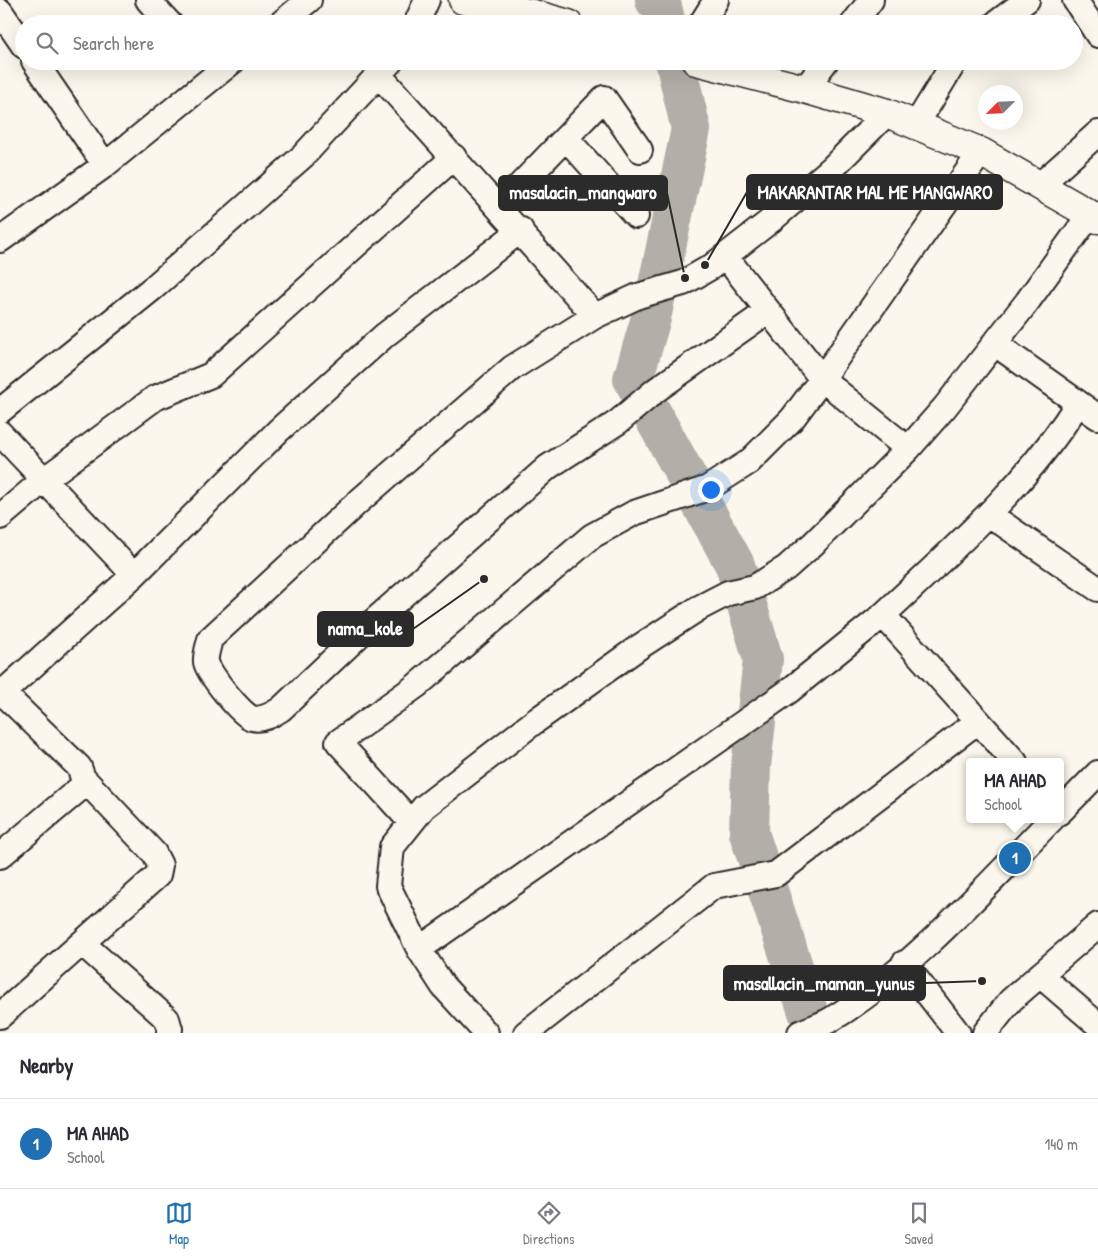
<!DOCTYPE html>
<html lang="en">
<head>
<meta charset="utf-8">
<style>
	body { margin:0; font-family:"Patrick Hand",sans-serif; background:#f2f2f3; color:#2b2b33 }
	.compass { position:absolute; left:978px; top:85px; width:45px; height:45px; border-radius:50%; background:#fff; box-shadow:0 5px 20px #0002; rotate:246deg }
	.you { position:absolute; left:710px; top:489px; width:18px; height:18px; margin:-12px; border:4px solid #fff; border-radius:50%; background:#1a73e8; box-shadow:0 0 0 8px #1a73e833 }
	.badge { display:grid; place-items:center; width:32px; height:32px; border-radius:50%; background:#1f6fb2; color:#fff; font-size:16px; font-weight:700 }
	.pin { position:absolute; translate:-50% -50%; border:2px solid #fff; box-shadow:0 1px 5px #0006 }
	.popup { position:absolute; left:966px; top:758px; width:98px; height:65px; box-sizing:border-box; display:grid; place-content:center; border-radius:5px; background:#fff; filter:drop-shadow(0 1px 4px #0005); font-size:16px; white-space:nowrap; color:#7c7c81 }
	.popup b { font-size:19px; color:#2b2b33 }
	.popup::after { content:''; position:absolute; left:50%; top:100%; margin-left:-10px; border:10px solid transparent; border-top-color:#fff }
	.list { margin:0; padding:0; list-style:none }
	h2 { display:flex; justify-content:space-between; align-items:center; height:65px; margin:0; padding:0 20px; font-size:21px }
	h2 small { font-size:16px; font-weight:400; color:#7c7c81 }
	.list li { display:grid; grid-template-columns:32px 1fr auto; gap:15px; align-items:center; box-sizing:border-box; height:90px; padding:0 20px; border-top:1px solid #e1e1e2 }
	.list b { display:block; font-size:19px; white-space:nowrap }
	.list p { margin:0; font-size:16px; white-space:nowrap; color:#7c7c81 }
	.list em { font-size:16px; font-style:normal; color:#7c7c81 }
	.icon { flex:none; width:28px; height:28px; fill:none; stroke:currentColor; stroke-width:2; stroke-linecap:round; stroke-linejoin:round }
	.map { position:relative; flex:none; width:1098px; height:1033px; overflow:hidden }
	.search { position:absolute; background:#fff; box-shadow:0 5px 20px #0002; left:15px; right:15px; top:15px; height:55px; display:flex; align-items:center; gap:12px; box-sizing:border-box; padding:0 18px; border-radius:28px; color:#7c7c81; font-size:19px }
	.sheet { height:155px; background:#fff }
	nav { display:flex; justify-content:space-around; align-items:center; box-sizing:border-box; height:70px; border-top:1px solid #e1e1e2; background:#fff; font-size:14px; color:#7c7c81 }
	nav a { display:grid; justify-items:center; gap:2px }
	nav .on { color:#1f6fb2 }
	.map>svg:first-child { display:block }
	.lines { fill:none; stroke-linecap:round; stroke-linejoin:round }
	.river { stroke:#b1afa7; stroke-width:40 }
	.minor-casing { stroke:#2b2b2b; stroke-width:28 }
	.tertiary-casing { stroke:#2b2b2b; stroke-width:31 }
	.minor { stroke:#fbf7ec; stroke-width:24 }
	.tertiary { stroke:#fbf7ec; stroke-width:28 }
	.leader { fill:none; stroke:#2b2b2b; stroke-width:2 }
	.callout-dot { fill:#2b2b2b; stroke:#fbf7ec; stroke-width:2 }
	.callout { fill:#2b2b2b; stroke:#2b2b2b; stroke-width:2 }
	.callout-label { font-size:19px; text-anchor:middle; font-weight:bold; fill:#fff }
</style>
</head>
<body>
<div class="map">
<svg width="1098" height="1033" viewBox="0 0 1098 1033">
	<rect width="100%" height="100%" fill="#fbf7ec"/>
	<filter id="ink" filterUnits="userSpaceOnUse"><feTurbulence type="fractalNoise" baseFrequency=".02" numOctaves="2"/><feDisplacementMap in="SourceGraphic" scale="10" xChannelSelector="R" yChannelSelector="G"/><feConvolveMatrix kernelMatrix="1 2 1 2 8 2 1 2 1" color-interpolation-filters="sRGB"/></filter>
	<g filter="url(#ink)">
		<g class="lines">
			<path class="river" d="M655,0L662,7L666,24
				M675,61L691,129L651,318L633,379L735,565L763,659L751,766L749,833L815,1033"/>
			<defs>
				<path id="minor" d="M148,0L170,24
					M1075,0L1098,35
					M0,11L24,46
					M280,24L309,0
					M416,24L427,0
					M701,24L716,0
					M853,24L871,0
					M995,24L1027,0
					M34,61L105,165
					M380,76L595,316
					M805,89L826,61
					M916,125L955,61
					M566,138L636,216
					M1040,185L1098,133
					M499,207L604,98L640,150
					M0,240L105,165L233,61
					M725,256L822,379L908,449
					M768,311L656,390L618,422L548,467L375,620L281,709C273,714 263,721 252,718C241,715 208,673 206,662C205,655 209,645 210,639L358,502L512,368L595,316L638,296L683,283L711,267L774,218L833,167L887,113
					M994,343L1098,417
					M0,411L153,288L303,156L391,61
					M0,433L134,575
					M990,515L1098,589
					M0,517L45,479L155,398L211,375L454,157
					M883,615C953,549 1027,485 1078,403
					M0,690L79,767L83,778L154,853L160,865L158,875L0,1016
					M0,695L134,575L279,430L385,335L521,230
					M1060,812L1098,773
					M411,822L338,742L416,686L592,536L634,513L708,488L749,462L792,419L822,379L981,152
					M0,856L78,790L83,785V778
					M82,943L167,1019L170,1029L169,1033
					M419,949L789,691L883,615L1015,762
					M904,963L958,1033
					M1040,975L1098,1025
					M486,1033L443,986L419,949L388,886L392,847L424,807L534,722L639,647L699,608L728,593L755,587L786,568L813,544L908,449L945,407L1027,302L1091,213
					M526,1033L714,886L776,874L978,721
					M800,1033C811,1028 822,1025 832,1019C913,969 985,887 1052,819
					M985,1033L1011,1000L1098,925"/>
				<path id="tertiary" d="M463,0L533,14L568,24
					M696,61L805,89L887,113L981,152L1098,219"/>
			</defs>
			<use href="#minor" class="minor-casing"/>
			<use href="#tertiary" class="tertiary-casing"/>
			<use href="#minor" class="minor"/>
			<use href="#tertiary" class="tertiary"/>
		</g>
	</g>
	<path class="leader" d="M705 265L747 192M685 278L667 193M484 579L413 629M982 981L925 983"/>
	<g class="callout-dot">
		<circle cx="705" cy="265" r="5"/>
		<circle cx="685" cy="278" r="5"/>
		<circle cx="484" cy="579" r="5"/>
		<circle cx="982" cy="981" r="5"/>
	</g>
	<g class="callout">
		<rect x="747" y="175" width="255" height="34" rx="5"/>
		<rect x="499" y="176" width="168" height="34" rx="5"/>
		<rect x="318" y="612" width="95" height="34" rx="5"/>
		<rect x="724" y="966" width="201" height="34" rx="5"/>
	</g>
	<g class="callout-label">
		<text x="875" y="199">MAKARANTAR MAL ME MANGWARO</text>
		<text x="583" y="199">masalacin_mangwaro</text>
		<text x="365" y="635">nama_kole</text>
		<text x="824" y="990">masallacin_maman_yunus</text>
	</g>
</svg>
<svg class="compass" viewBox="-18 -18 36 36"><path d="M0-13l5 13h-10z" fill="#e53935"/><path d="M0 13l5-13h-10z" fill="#7c7c81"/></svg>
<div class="you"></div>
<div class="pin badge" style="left:1015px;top:858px">1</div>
<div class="popup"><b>MA AHAD</b>School</div>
<div class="search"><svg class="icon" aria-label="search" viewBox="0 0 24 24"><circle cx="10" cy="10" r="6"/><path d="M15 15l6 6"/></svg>Search here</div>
</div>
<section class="sheet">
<h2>Nearby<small></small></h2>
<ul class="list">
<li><span class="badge">1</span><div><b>MA AHAD</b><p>School</p></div><em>140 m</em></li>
</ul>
</section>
<nav>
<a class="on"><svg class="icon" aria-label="map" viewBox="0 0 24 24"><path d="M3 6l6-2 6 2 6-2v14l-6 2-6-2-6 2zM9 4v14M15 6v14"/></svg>Map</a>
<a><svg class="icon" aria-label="directions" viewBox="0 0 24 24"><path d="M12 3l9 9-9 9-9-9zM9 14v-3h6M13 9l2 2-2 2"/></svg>Directions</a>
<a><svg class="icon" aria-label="saved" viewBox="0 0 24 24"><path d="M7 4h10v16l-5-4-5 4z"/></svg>Saved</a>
</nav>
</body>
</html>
